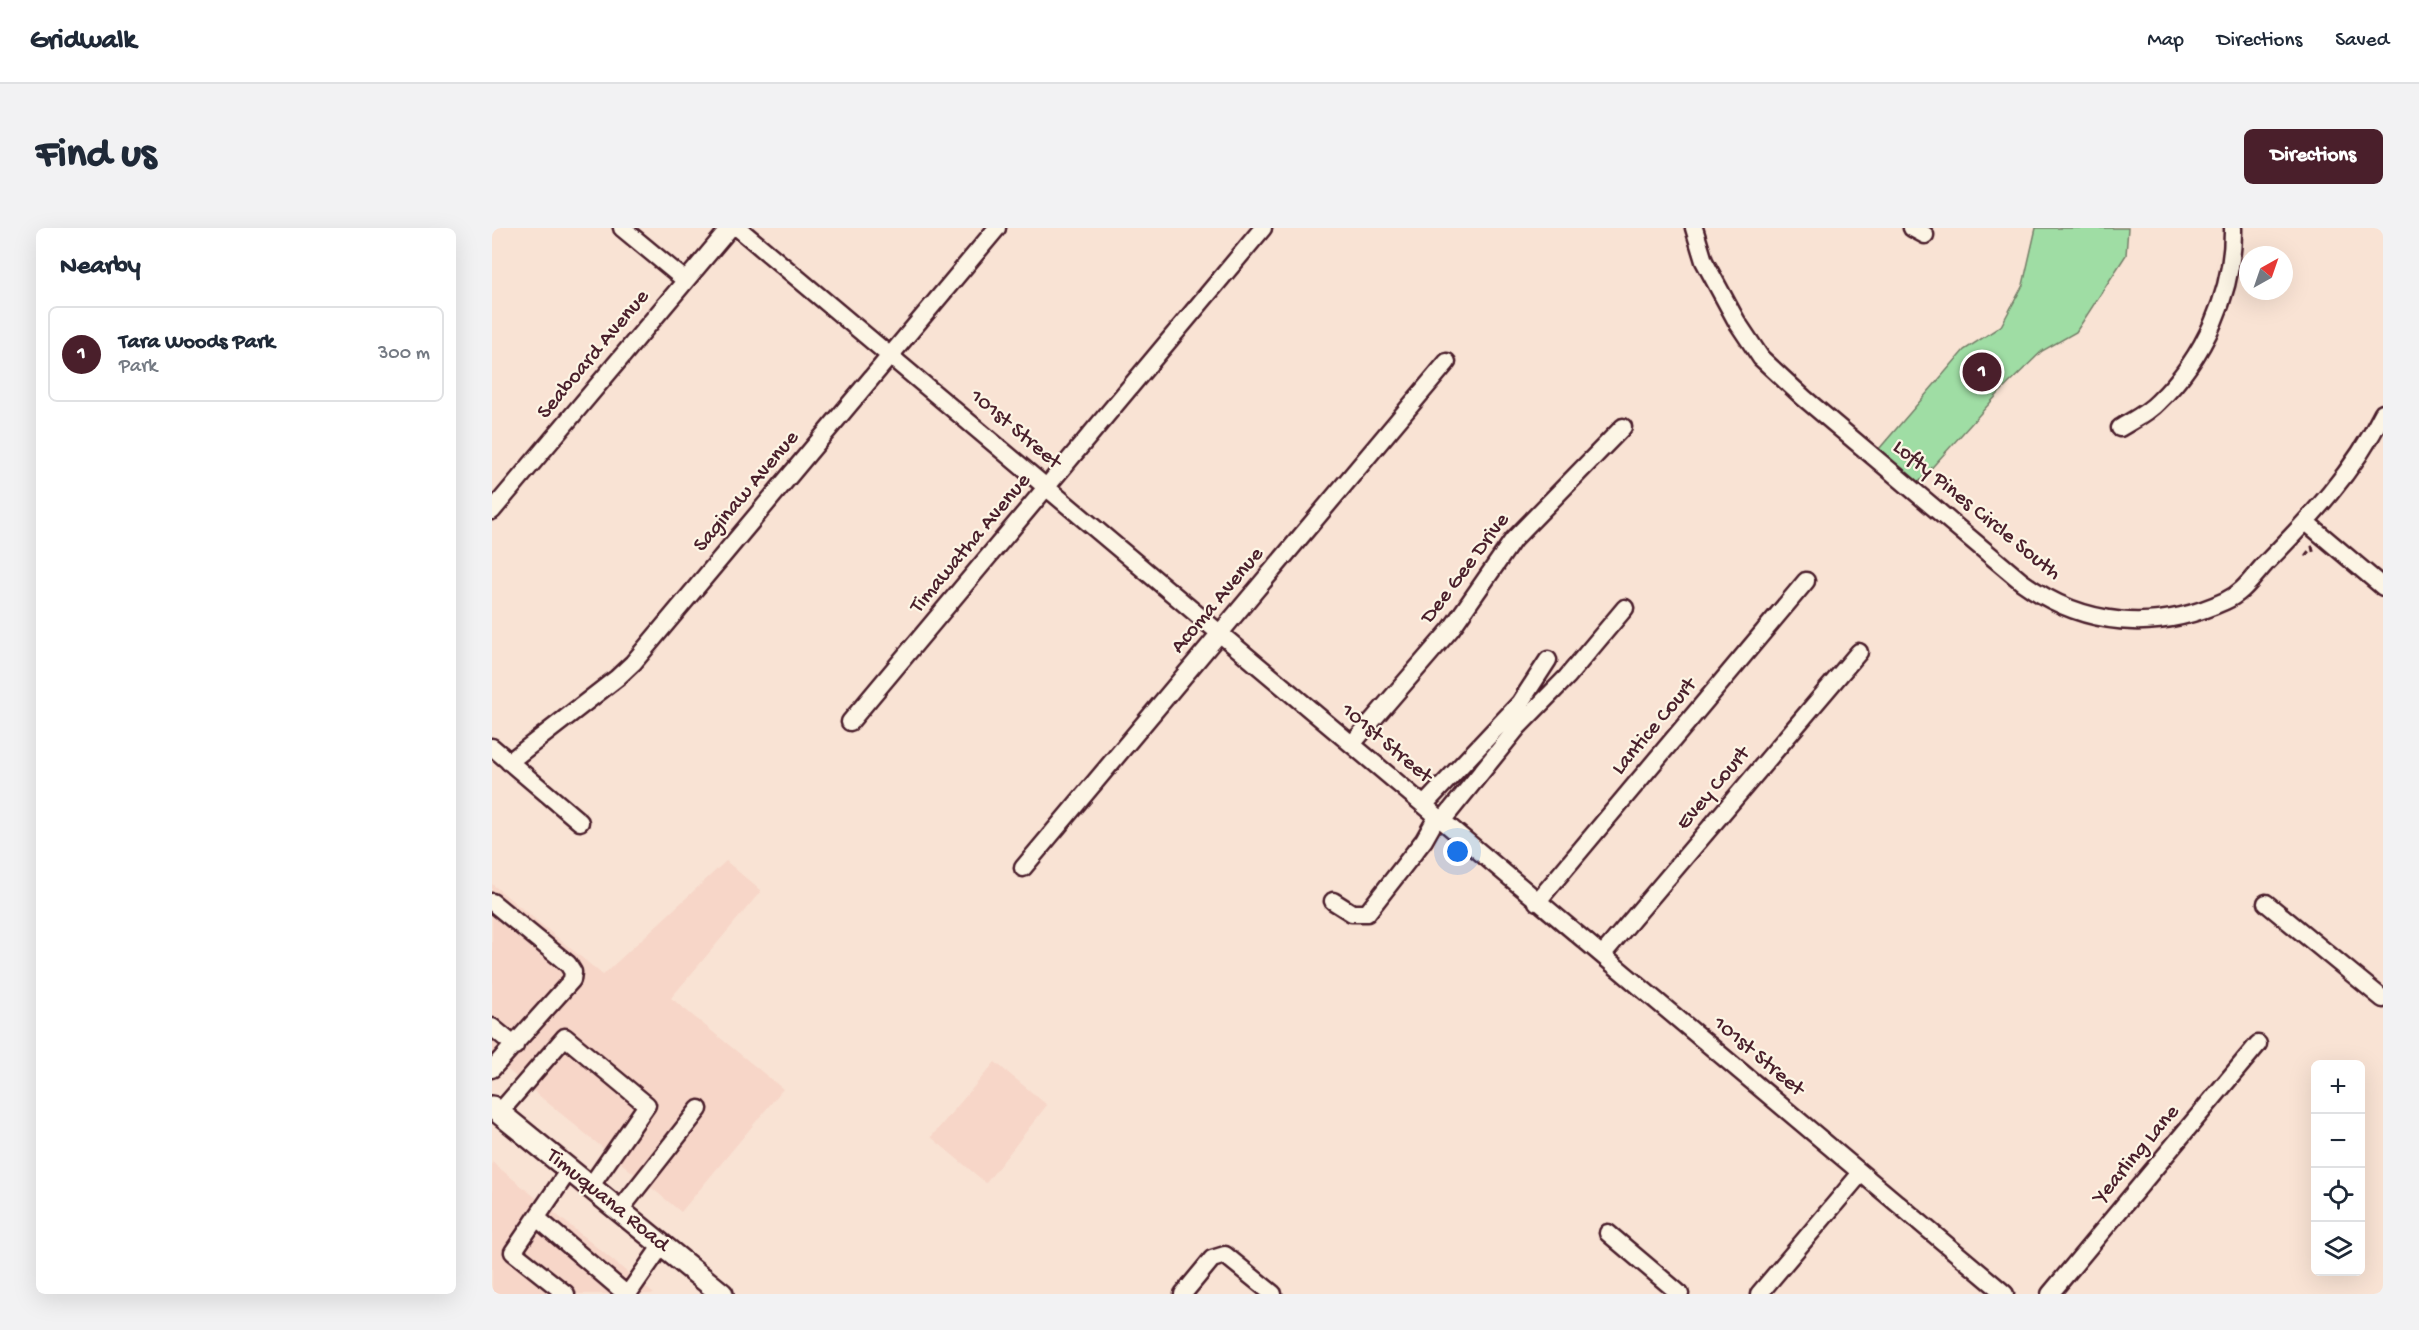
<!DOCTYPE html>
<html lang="en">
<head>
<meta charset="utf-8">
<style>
	body { margin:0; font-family:"Gochi Hand",sans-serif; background:#f2f2f3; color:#1f2937 }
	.controls { position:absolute; right:18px; bottom:18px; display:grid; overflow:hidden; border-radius:9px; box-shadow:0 6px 24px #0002 }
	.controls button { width:54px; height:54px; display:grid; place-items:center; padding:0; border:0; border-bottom:2px solid #e0e1e3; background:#fff; color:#1f2937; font:30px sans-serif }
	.compass { position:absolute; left:1747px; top:18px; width:54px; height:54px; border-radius:50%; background:#fff; box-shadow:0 6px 24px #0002; rotate:40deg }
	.you { position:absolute; left:966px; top:624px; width:21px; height:21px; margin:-15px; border:4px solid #fff; border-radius:50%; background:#1a73e8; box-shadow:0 0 0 9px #1a73e833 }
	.badge { display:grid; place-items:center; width:39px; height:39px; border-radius:50%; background:#4a1f2b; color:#fff; font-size:20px; font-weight:700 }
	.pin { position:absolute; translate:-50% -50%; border:3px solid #fff; box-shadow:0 2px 6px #0006 }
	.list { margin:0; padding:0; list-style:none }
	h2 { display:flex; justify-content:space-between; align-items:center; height:78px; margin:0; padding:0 24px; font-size:26px }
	h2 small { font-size:20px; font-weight:400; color:#747a83 }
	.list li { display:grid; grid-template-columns:39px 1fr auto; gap:18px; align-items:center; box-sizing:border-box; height:96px; margin:0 12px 12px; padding:0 12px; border:2px solid #e0e1e3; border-radius:9px }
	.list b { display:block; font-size:22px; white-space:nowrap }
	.list p { margin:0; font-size:20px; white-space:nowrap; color:#747a83 }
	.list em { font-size:20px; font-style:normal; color:#747a83 }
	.icon { flex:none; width:33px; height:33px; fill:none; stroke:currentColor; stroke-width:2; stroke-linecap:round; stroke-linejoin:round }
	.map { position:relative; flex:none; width:1891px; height:1066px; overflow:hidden; border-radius:9px }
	header { display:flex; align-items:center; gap:36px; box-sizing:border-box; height:84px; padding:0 30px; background:#fff; border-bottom:2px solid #e0e1e3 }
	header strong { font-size:28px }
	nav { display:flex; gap:33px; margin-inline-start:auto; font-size:21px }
	.intro { display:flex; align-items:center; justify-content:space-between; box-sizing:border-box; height:144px; padding:0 36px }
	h1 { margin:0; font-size:42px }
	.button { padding:15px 27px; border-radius:9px; background:#4a1f2b; color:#fff; font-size:21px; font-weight:700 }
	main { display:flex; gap:36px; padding:0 36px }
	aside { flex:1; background:#fff; border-radius:9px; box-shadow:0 6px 24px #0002 }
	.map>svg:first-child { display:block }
	.built { fill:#f7d6c8 }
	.green { fill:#9fdda4; stroke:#747e68; stroke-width:1.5 }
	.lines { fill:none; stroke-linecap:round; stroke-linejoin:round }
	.minor-casing { stroke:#4a1f2b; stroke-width:21 }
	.major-casing { stroke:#4a1f2b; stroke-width:26 }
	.path { stroke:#4a1f2b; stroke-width:3; stroke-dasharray:6 4.5; stroke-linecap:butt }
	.minor { stroke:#fcf5e5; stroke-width:16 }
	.major { stroke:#fcf5e5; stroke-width:21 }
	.labels { text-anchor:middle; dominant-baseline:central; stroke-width:4.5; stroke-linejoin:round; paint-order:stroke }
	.street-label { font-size:22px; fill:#4a1f2b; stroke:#fcf5e5 }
</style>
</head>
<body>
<header>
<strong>Gridwalk</strong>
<nav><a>Map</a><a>Directions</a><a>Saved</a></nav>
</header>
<div class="intro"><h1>Find us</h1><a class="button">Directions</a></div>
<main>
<aside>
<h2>Nearby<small></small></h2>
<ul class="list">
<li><span class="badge">1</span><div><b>Tara Woods Park</b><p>Park</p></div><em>300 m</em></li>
</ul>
</aside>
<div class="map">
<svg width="1891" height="1066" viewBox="0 0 1891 1066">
	<rect width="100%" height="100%" fill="#f9e3d4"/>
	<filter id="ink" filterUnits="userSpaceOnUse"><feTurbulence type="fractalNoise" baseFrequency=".0167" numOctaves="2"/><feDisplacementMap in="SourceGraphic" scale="12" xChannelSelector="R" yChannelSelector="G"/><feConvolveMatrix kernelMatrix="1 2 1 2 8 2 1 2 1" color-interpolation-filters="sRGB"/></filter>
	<g filter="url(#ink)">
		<path class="built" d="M234,633L269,663L179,770L291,861L189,984L0,829V656L111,747Z
			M503,834L555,877L494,955L439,909Z
			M0,934L162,1066H0Z"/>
		<path class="green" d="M1544,0H1636L1634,27L1584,104L1550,123L1506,166L1426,255L1387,221L1472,122L1509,98L1531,57Z"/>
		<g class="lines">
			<defs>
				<path id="minor" d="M130,0L193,52
					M246,0L1513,1066
					M1202,0L1212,33L1245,94L1269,130L1312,170L1530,354C1592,399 1663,405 1733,373C1751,365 1760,350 1773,336C1818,290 1862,244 1891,185
					M1420,0L1433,7
					M1628,200C1641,192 1656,185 1666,174C1712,130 1742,64 1741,0
					M0,283L238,0
					M1814,294L1891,359
					M358,494L771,0
					M860,516L959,401L1021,312L1131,199
					M0,519L88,594
					M17,534L125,450L141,435L505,0
					M932,577L1028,475L1056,432
					M950,593L1026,499L1075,449L1133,380
					M531,640L955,134
					M841,673L860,685H875L932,612L945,589
					M0,674L76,736L81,744L80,752L0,841
					M1045,674L1314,353
					M1774,675L1891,771
					M1110,727L1367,424
					M0,799L23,818
					M7,885L73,809L155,877L98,959
					M127,983L207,881
					M45,990L134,1066
					M1116,1005L1188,1066
					M74,1066L21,1024L77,942
					M136,1066L170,1017
					M691,1066L720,1031L733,1027L781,1066
					M1267,1066L1369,945
					M1558,1066L1766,816"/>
				<path id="major" d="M0,879L230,1066"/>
			</defs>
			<use href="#minor" class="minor-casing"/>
			<use href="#major" class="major-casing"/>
			<path class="path" d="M1813,328L1820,319L1822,327"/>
			<use href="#minor" class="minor"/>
			<use href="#major" class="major"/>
		</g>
	</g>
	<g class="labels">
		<g class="street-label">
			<text transform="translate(102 127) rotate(-50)">Seaboard Avenue</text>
			<text transform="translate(523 202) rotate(40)">101st Street</text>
			<text transform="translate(255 264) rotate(-50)">Saginaw Avenue</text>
			<text transform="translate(1484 283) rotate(39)">Lofty Pines Circle South</text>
			<text transform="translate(479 316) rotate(-50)">Timawatha Avenue</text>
			<text transform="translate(974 341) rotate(-53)">Dee Gee Drive</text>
			<text transform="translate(726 373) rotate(-50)">Acoma Avenue</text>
			<text transform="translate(1163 499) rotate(-50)">Lantice Court</text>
			<text transform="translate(894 516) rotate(40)">101st Street</text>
			<text transform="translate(1222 561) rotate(-50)">Evey Court</text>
			<text transform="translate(1266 829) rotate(40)">101st Street</text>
			<text transform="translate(1645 927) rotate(-50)">Yearling Lane</text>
			<text transform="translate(115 973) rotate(39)">Timuquana Road</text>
		</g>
	</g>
</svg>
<div class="controls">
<button>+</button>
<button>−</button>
<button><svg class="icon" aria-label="locate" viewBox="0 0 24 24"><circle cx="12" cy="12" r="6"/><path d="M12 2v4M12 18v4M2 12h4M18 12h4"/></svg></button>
<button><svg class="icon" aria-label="layers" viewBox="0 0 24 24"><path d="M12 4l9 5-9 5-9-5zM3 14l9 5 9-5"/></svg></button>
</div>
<svg class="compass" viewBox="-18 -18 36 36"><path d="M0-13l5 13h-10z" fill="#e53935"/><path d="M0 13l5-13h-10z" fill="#747a83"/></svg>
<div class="you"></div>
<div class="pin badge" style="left:1490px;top:144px">1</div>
</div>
</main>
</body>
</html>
